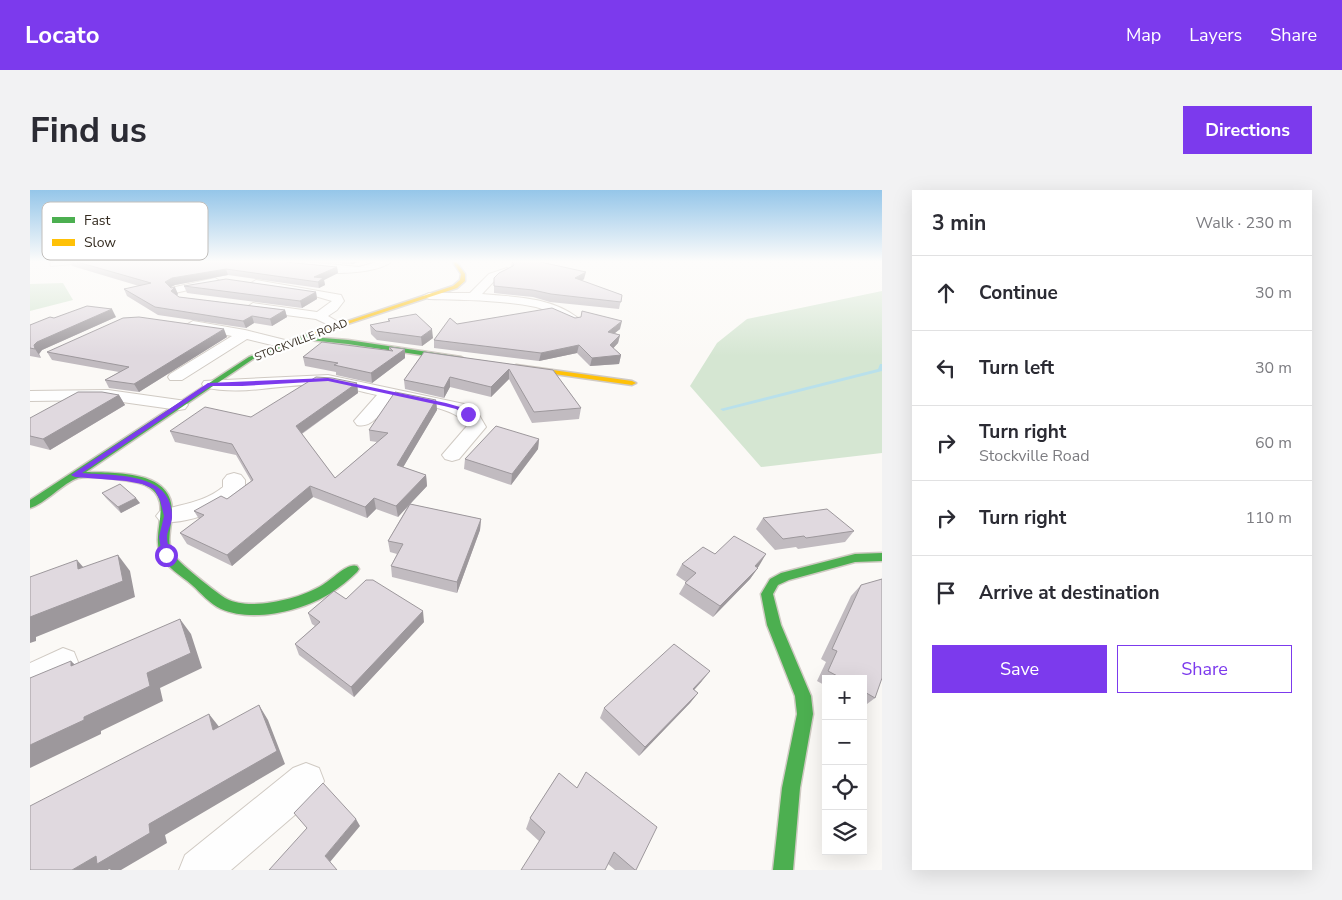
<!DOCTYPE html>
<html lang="en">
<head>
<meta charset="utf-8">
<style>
	body { margin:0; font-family:"Nunito Sans",sans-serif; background:#f2f2f3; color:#2b2b33 }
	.controls { position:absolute; right:15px; bottom:15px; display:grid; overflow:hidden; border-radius:0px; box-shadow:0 5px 20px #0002 }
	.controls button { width:45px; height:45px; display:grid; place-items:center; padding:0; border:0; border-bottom:1px solid #e1e1e2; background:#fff; color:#2b2b33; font:25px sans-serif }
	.stop { position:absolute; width:15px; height:15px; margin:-11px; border:4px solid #7c3aed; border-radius:50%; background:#fff }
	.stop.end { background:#7c3aed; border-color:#fff; box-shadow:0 1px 5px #0008 }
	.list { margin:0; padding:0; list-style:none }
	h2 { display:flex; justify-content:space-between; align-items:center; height:65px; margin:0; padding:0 20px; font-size:21px }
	h2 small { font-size:16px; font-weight:400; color:#7c7c81 }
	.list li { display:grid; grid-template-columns:32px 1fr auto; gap:15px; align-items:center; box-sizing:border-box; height:75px; padding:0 20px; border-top:1px solid #e1e1e2 }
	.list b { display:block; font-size:19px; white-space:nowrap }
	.list p { margin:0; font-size:16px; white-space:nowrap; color:#7c7c81 }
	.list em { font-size:16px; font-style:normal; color:#7c7c81 }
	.actions { display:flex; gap:10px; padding:15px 20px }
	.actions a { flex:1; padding:11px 0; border:1px solid #7c3aed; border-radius:0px; text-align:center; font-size:18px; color:#7c3aed }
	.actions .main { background:#7c3aed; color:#fff }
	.icon { flex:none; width:28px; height:28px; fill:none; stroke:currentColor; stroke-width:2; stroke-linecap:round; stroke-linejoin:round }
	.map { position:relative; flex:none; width:852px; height:680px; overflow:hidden; border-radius:0px }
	header { display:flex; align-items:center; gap:30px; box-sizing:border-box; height:70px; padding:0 25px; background:#7c3aed; color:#fff }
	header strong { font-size:24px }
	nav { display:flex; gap:28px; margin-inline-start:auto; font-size:18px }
	.intro { display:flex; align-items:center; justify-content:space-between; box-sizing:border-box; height:120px; padding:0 30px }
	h1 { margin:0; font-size:35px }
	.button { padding:12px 22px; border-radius:0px; background:#7c3aed; color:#fff; font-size:18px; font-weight:700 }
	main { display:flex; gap:30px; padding:0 30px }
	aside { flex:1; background:#fff; border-radius:0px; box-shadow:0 5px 20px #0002 }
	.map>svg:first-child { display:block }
	.green { fill:#d5e6d2 }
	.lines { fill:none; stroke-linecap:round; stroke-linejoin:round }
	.stream { fill:#b9e0eb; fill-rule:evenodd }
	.street-casing { stroke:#d0cac3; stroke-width:2 }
	.fast-casing { stroke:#d0cac3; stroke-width:3 }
	.slow-casing { stroke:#d0cac3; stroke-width:3 }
	.street { fill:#fefefe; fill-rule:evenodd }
	.fast { fill:#4caf50; fill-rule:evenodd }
	.slow { fill:#ffc107; fill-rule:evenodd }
	.wall { fill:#c1bbc0 }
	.shaded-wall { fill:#9d989c }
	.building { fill:#e0d9df; stroke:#9d989c }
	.route { fill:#7c3aed }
	.labels { text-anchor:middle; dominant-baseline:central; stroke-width:4.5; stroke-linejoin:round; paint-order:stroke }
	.far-street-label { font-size:11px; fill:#342b20; stroke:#fff }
	.key { fill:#fff; stroke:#c2bfbc; stroke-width:1 }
	.key-label { font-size:14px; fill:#342b20 }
</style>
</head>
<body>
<header>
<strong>Locato</strong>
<nav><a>Map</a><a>Layers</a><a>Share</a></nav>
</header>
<div class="intro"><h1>Find us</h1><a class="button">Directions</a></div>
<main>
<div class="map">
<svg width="852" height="680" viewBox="0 0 852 680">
	<rect width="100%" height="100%" fill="#fbf9f6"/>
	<path class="green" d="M33,93L43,110L0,121V94Z
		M852,101V263L731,277L660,196L687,153L717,129Z"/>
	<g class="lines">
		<path class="stream" d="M850,174H852V181L693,221L690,219L848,179Z"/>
		<defs>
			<path id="street" d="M25,71H47L42,74L21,76L20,74Z
				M350,71H362C348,85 284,87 271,75L276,72L329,77Z
				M477,78L482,81L467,88L452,104C485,107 521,107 548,128L549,131L548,134C539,136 519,120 506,117C471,110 434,110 399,109L393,106L399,103H440L459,84Z
				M185,88L190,91L189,93L145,103L139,100L141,98Z
				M226,90L311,105L314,111L307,120L298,126L310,133L303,137L286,129L219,120L217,117L223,113L287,122L302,111L278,104L222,95L221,93Z
				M163,131L215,140L259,151L261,154L259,157L254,158L217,149L152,190H140L138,187L140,184L202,146L158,138L156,135Z
				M298,185L434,214L449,225L456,237L429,269L422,271L415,269L412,265L437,236C428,217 382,213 362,209C352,220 343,239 327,235L324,231L347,205C331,202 314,196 298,195C257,192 214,207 174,197L172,194L174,191Z
				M78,200L149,210L155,211L158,215L155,219L149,220L78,210L0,211V201Z
				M204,283L211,285L215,290V299C203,318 151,337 130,331L126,326L130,321C152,314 175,312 193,297V290L197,285Z
				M33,458L44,462L48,472L44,482L0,502V473Z
				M276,573L289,578L294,591L289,604L201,680H149L155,665L263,578Z"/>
			<path id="fast" d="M282,142L285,144L284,145L223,169L56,282C85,283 143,280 142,322C142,335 136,350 142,363C146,371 189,405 197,409C220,421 268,409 289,397C300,392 317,372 327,376L329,379L327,382C319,390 310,397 301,403C272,421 223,433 191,419C180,414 171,403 162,395C151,385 136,378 130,363C121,340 145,309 115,295C104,290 60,285 48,288C34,292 15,314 0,318V310L219,167Z
				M281,147L318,150L431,167L435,169L431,171L318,154L279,150V148Z
				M852,363V371L825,372L759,390L748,395L743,404L751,435L781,506L783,524L770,598L763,680H743L752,598L767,524L765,506L737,435L731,404L740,389L751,383L825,364Z"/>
			<path id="slow" d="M422,71H426L435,84V91L427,98L284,145L279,144L423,96L430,90L431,84Z
				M486,175L602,191L606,193L602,195L489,179H486Z"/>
		</defs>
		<use href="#street" class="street-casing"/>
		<use href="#fast" class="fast-casing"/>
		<use href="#slow" class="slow-casing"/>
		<use href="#street" class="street"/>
		<use href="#fast" class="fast"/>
		<use href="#slow" class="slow"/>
	</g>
	<path class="wall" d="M40,71H246L307,77L308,83L294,90L295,95L289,98L198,85L145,95L141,97L148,104L147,105L149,107L255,120L257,127L242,136L224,133L216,138L128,125L97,106L94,99L109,96L42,76Z
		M278,71H332L322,74Z
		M482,72L554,89L552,91L592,105L589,119L520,112L503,107L464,103V88L481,77Z
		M154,96L286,102L287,109L272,118L157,103Z
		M86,127L12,160L9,164L11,168L0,166V135L24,128Z
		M545,128L590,139L585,143L590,145L588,153L583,158L591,165L589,174L560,176L547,163L509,171L404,158V150L427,134Z
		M358,129L403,148L392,156L347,150L341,144L340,135L358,132Z
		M197,147L109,202L79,198L75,190L89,182L22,170L17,162Z
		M359,157L375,159V168L342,193L306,185V182L275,176L273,167L359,161Z
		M394,162L523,180L551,218L549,229L502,233L479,189L461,207L420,197L414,208L375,199L374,190Z
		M327,193L328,203L272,244L305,288L347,252L340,251L339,240L406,210L407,220L373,277L396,285L397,296L380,314L451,329L450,340L427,403L362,387L361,376L367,364L360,362L358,351L379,314L368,327L346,319L337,328L283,307L202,376L157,354L150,343L169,329L164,321L197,309L221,291L206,265L145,252L140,241L221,227Z
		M89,205L95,215L20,260L0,255V228Z
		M509,249L508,259L481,295L434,279L435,269Z
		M72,303L110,313L91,323L76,308Z
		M733,328L824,341L815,352L768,359L766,357L745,360L726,339Z
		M685,364L729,376L720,389L683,427L649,404L656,392L646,385L652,374Z
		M831,395L845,508L833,517V489H796V496L787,491L796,472L791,469L821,406Z
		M316,409L394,432L324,507L269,465L265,454L285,436L282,434L278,423Z
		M672,491L664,500L668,503L660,513L609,566L570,528L574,518Z
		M529,583L606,680H585L578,674L509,651L496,639L500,628Z"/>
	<path class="shaded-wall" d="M321,71H332L322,74Z
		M307,77L308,83L294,90L295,95L289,98L288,92L284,87Z
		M196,79L198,85L145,95L137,99L135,92L142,88Z
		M556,82L554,89L544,95L545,88Z
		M145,97L148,104L144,109L141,101Z
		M286,102L287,109L272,118L270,111Z
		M82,119L86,127L12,160L9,164L11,168L5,159L4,155L7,152Z
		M255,120L257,127L242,136L240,129Z
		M222,126L224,133L216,138L213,131Z
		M592,131L590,139L576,150L578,142Z
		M194,139L197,147L109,202L104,194Z
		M402,139L403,148L392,156L391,147Z
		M590,145L588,153L578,164L580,155Z
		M549,155L547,163L509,171L511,163Z
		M375,159V168L342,193L341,183Z
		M591,165L589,174L560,176L562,168Z
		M479,179V189L461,207V197Z
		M420,187V197L414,208V198Z
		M327,193L328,203L268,246L266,236Z
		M89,205L95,215L20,260L13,249Z
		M406,210L407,220L368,286L367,275Z
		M509,249L508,259L481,295L482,284Z
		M396,285L397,296L368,327L366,316Z
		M280,296L283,307L202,376L197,365Z
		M106,308L110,313L91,323L88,317Z
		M344,308L346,319L337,328L335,317Z
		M451,329L450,340L427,403V392Z
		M736,364L729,376L718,387L725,376Z
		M88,365L100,381L105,407L6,447V451L0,453V427Z
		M47,370L61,386L48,379Z
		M728,378L720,389L683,427L690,416Z
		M393,421L394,432L324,507L321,497Z
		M150,429L161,444L172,478L130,498L133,511L71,541V544L0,578V555L54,527L117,483Z
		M41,471L57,486L41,476Z
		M680,481L672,491L656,509L663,499Z
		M668,503L660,513L609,566L615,557Z
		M229,515L238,530L255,574L135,645L137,653L91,680H81L79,679L78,680H42L119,634Z
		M179,524L190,538L183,540Z
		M326,629L330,636L300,672L295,666Z"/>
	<path class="building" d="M44,71H246L307,77L284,87L293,88L288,92L196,79L142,88L135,92L141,98L145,97L141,101L149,107L255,120L240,129L222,126L213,131L125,117L94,99L121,93Z
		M484,71H506L556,82L545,88L592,105L591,112L521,104L503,100L464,96V88L469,83L483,76L484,74L482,72Z
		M196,89L286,102L270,111L154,96Z
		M57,116L82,119L7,152L4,155L5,159L0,158V135L20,127L24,128Z
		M522,118L545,128L551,127L552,121L592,131L578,142L590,145L580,155L591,165L562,168L549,155L511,163L404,150L420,128L427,134Z
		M386,124L402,139L391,147L346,141L340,135L360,131L358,129Z
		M109,127L194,139L104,194L75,190L99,177L17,162L93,128Z
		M292,152L363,161L359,157L375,159L341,183L304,175L308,173L273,167Z
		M394,162L523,180L551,218L504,222L479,179L461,197L420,187L414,198L374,190Z
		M286,187L302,188L327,193L266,236L305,288L358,243L339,240L365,202L406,210L367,275L396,285L366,316L344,308L335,317L280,296L197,365L150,343L174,325L164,321L191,306L197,309L223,290L202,254L140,241L175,217L221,227Z
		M48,202H72L89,205L13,249L0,246V228Z
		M466,236L509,249L482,284L435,269Z
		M90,294L106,308L88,317L72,303Z
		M380,314L451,329L427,392L361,376L373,354L358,351Z
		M797,319L824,341L776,348L774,346L753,349L733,328Z
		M704,346L736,364L725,376L728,378L690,416L655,393L666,383L652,374L673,357L685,364Z
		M88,365L93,391L0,427V387L47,370L48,379Z
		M852,389V488L845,508L833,501V489H813L798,481L807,461L802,459L831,395Z
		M336,390H343L393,421L321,497L265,454L290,432L278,423L304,401L316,409Z
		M150,429L161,463L117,483L120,496L54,527V530L0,555V488L41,471V476Z
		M644,454L680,481L663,499L668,503L615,557L574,518Z
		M229,515L247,561L119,634L120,643L67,674L66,666L42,680H0V616L179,524L183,540Z
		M556,582L627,637L606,680H605L584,662L575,680H491L515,642L500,628L529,583L547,598Z
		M293,593L326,629L295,666L307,680H239L277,638L264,623Z"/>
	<linearGradient id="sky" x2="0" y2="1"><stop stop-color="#95c6e9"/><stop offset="0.43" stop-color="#fdfcfb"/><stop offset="1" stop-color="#fdfcfb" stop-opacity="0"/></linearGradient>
	<rect width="852" height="166" fill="url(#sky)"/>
	<path class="route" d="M298,188L416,213L430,217L441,224L438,226L426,219L414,216L298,191L212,196H181L52,283C83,286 143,281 142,327C142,333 138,339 137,346C137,352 139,359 140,365L136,368L132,365L129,347L134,326L130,310L124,299L112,294L96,291L45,287L41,285L178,193Z"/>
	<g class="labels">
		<g class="far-street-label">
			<text transform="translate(271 150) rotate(-21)">STOCKVILLE ROAD</text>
		</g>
	</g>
	<rect x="12" y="12" width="166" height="58" rx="8" class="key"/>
	<rect x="22" y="27" width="23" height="6" fill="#4caf50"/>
	<rect x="22" y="49" width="23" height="7" fill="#ffc107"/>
	<g class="key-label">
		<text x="54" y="35">Fast</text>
		<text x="54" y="57">Slow</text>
	</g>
</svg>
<div class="controls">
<button>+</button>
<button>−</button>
<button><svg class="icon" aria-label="locate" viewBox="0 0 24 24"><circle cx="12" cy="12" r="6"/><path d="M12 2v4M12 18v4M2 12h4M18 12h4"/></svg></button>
<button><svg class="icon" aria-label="layers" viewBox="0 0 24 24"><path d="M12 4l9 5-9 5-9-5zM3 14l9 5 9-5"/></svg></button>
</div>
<div class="stop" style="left:136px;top:365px"></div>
<div class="stop end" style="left:438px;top:224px"></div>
</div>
<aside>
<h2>3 min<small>Walk · 230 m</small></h2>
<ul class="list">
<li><svg class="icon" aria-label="ahead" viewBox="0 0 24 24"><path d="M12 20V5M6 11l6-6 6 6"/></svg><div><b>Continue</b></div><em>30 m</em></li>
<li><svg class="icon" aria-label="left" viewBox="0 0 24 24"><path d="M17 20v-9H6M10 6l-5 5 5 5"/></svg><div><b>Turn left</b></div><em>30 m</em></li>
<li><svg class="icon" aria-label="right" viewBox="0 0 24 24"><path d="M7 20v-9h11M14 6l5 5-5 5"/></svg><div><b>Turn right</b><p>Stockville Road</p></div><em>60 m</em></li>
<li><svg class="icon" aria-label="right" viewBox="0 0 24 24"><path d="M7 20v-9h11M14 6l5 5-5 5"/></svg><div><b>Turn right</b></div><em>110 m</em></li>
<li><svg class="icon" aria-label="arrive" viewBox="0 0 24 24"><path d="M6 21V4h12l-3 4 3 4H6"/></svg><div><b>Arrive at destination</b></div></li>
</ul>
<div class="actions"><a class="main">Save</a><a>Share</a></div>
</aside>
</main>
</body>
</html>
